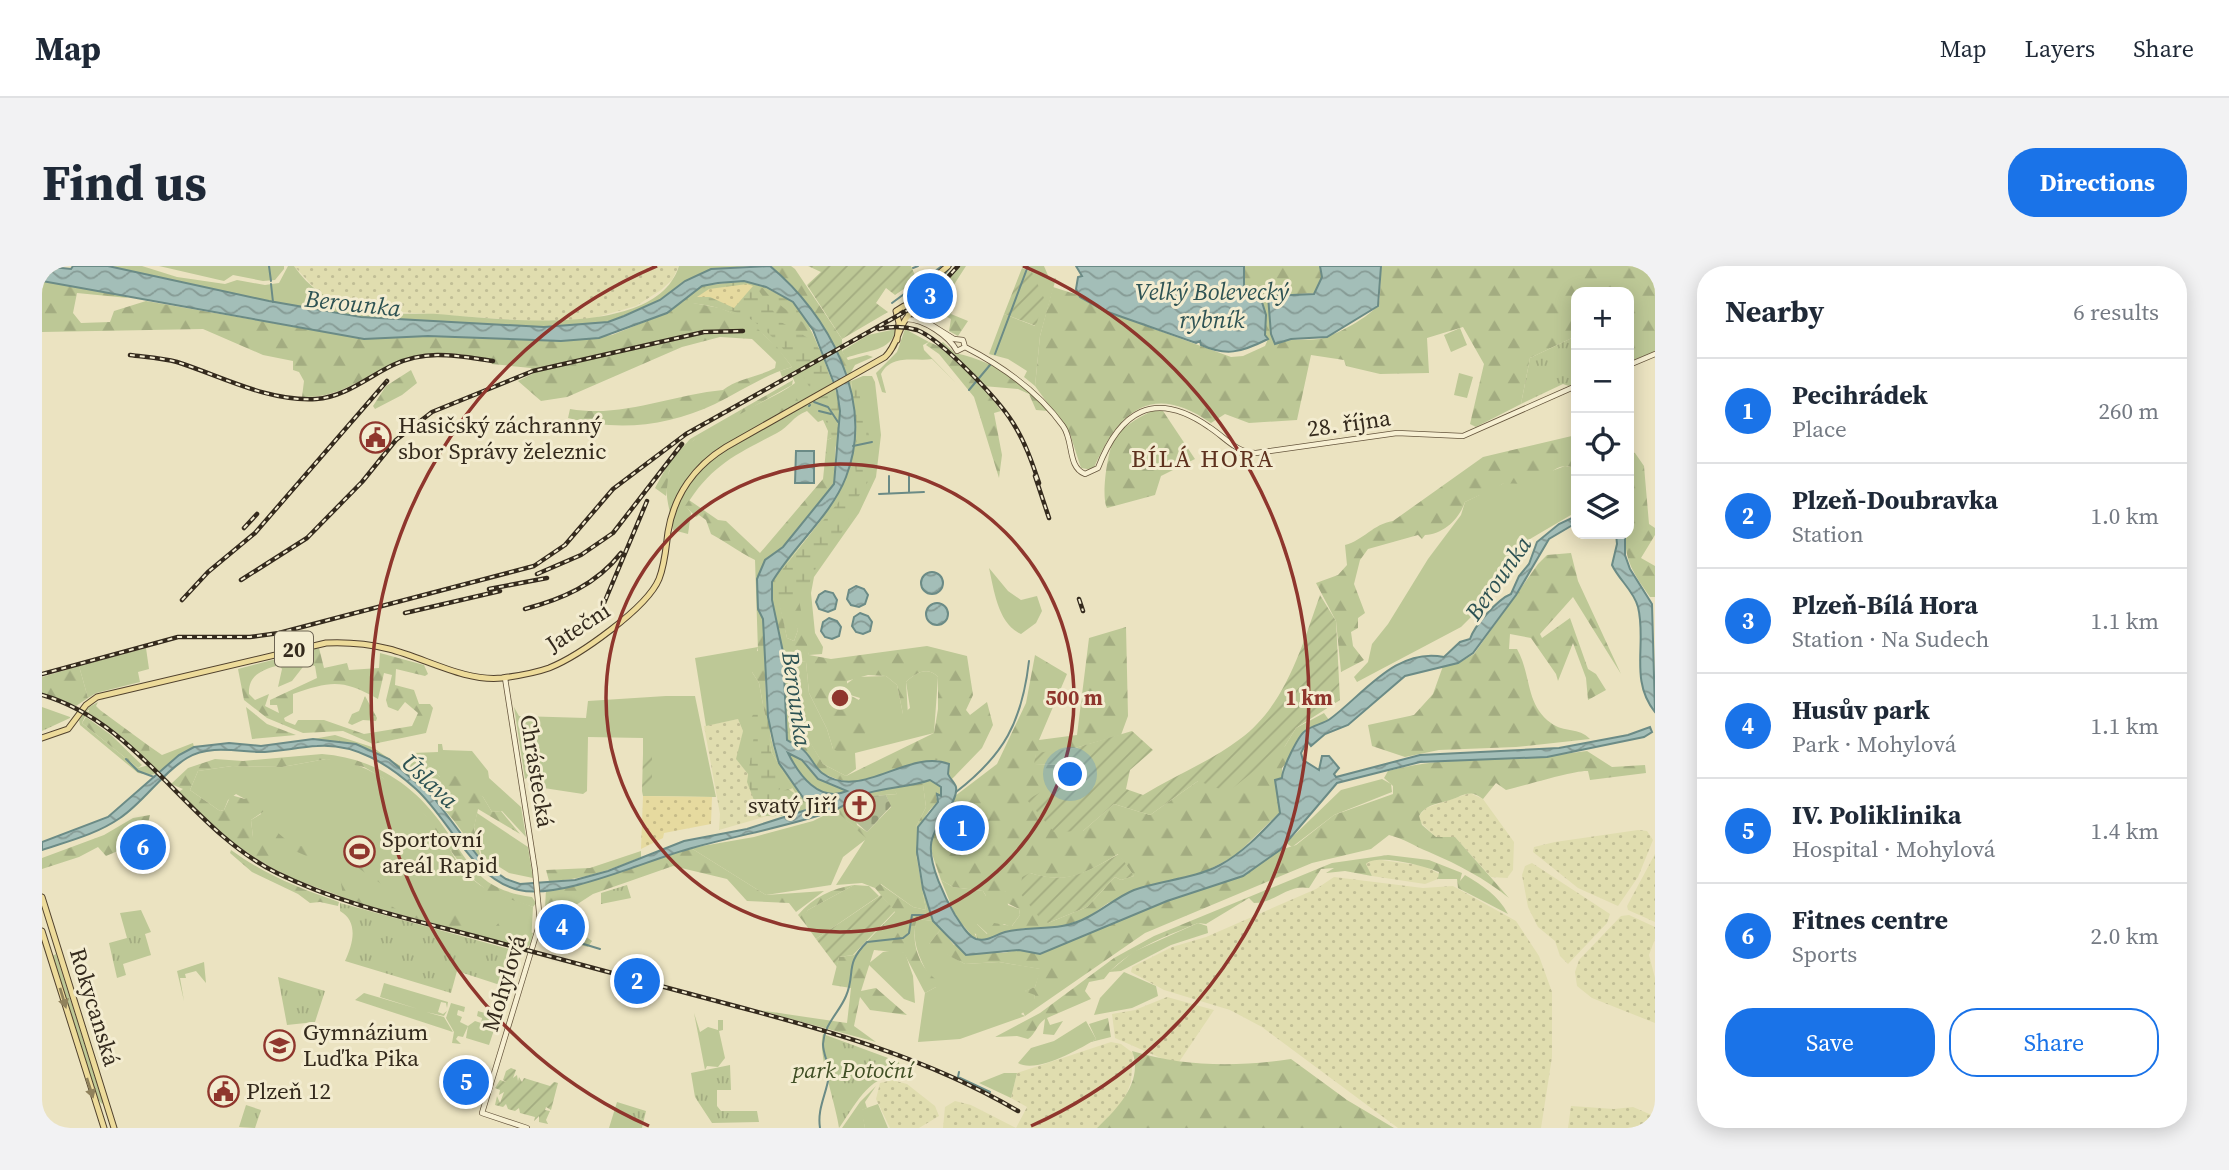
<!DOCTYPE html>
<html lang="en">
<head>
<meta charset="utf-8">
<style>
	body { margin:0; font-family:"Source Serif 4",serif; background:#f2f2f3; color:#1f2937 }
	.controls { position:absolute; right:21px; top:21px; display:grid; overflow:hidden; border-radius:14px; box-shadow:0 4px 18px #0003 }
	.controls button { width:63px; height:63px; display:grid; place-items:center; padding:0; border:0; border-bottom:2px solid #e0e1e3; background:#fff; color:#1f2937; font:35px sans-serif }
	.you { position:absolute; left:1029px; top:509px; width:24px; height:24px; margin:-18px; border:5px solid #fff; border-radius:50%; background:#1a73e8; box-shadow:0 0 0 10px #1a73e833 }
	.badge { display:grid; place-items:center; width:46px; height:46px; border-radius:50%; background:#1a73e8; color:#fff; font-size:23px; font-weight:700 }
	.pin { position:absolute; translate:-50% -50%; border:4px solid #fff; box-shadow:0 2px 7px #0006 }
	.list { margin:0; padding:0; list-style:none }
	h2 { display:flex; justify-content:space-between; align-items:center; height:91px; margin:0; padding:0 28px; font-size:30px }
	h2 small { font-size:23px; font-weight:400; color:#747a83 }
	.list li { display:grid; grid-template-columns:46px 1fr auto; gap:21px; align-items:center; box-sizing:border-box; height:105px; padding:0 28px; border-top:2px solid #e0e1e3 }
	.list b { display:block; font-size:26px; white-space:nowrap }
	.list p { margin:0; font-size:23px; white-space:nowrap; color:#747a83 }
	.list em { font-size:23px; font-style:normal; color:#747a83 }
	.actions { display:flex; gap:14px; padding:21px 28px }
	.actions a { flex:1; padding:16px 0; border:2px solid #1a73e8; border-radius:28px; text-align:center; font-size:24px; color:#1a73e8 }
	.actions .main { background:#1a73e8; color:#fff }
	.icon { flex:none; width:38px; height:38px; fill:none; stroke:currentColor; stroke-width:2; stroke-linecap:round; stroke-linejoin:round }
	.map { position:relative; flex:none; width:1613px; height:862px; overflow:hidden; border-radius:28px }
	header { display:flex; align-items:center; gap:42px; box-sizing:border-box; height:98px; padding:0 35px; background:#fff; border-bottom:2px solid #e0e1e3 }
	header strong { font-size:33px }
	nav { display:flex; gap:38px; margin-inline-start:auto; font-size:24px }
	.intro { display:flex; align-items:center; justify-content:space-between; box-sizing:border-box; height:168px; padding:0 42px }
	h1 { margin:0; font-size:49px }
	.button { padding:18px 32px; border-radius:28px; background:#1a73e8; color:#fff; font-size:24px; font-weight:700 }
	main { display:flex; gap:42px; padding:0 42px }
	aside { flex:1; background:#fff; border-radius:28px; box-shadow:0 4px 18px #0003 }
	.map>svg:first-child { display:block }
	.farmland { fill:url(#farmland-dots) }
	.grass { fill:#bdc896 }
	.forest { fill:url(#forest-firs); fill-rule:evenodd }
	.wetland { fill:url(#wetland-marsh) }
	.sand { fill:url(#sand-dots) }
	.cemetery { fill:url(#cemetery-stones) }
	.park { fill:url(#park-tufts) }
	.garden { fill:url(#garden-furrows) }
	.water { fill:url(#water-waves); stroke:#6b8b86; stroke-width:2; fill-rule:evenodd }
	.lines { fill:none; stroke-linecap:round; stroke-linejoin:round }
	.stream { stroke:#6b8b86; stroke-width:2 }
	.secondary-casing { stroke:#65553d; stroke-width:6 }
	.primary-casing { stroke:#51422e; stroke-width:7 }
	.secondary { stroke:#f7f0d3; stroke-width:4.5 }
	.primary { stroke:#eddb9a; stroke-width:5 }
	.rail-casing { stroke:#342a1d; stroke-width:4.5 }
	.rail { stroke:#f3ecd0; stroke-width:2; stroke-dasharray:5; stroke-linecap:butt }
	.oneway { fill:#90825c }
	.ring { fill:none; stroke:#8f362d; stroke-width:3.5 }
	.labels { text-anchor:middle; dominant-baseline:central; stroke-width:6; stroke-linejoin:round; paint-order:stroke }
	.shield { fill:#f3ecd0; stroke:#6d6453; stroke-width:2 }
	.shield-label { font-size:21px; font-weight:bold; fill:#342a1d }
	.street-label { font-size:23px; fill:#342a1d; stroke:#f3ecd0 }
	.poi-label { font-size:23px; fill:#342a1d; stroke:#f3ecd0; text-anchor:start }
	.park-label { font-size:23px; font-style:italic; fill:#404f25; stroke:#f3ecd0 }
	.water-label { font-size:24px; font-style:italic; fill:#2d5253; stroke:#f3ecd0 }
	.neighbourhood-label { font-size:24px; letter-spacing:2px; fill:#5e321f; stroke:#f3ecd0 }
	.centre { fill:#8f362d; stroke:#f3ecd0; stroke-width:3.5 }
	.ring-label { font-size:21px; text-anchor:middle; font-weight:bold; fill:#8f362d; stroke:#f3ecd0; stroke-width:6; stroke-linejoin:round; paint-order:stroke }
</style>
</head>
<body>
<header>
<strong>Map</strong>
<nav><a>Map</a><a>Layers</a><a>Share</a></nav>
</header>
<div class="intro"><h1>Find us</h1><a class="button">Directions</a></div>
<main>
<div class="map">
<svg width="1613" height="862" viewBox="0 0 1613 862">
	<defs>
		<pattern id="farmland-dots" width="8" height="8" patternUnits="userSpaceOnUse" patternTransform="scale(1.75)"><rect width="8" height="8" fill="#e0ddaf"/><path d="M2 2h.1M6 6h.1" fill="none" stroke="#c1be96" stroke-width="1.8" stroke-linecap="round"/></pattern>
		<pattern id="forest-firs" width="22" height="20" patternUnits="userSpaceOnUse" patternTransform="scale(1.75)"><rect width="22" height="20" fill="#bdc896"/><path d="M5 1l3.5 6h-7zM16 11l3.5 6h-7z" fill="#a3ac81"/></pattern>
		<pattern id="wetland-marsh" width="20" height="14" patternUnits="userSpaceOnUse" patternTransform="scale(1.75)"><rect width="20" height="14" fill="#bdc896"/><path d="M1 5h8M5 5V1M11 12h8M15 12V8" fill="none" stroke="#a3ac81"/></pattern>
		<pattern id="sand-dots" width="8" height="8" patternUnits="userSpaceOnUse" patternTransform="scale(1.75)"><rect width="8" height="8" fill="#e6da9f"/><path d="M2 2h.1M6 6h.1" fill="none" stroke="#c6bb88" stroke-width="1.8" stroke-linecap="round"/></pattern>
		<pattern id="cemetery-stones" width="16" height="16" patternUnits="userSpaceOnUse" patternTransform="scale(1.75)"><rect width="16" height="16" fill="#b4bd95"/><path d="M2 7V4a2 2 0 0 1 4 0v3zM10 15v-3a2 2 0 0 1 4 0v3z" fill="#939a79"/></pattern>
		<pattern id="park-tufts" width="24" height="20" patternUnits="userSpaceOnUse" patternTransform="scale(1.75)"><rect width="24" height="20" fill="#bdc896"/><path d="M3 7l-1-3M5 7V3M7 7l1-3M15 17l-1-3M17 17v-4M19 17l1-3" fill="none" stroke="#a3ac81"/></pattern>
		<pattern id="garden-furrows" width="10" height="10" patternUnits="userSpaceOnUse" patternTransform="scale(1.75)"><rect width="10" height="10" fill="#bdc896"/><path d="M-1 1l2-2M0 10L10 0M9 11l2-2" fill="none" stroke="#a3ac81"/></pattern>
		<pattern id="water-waves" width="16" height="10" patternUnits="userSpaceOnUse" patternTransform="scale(1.75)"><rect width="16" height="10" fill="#a3beb8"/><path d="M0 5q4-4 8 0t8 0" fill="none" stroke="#869b95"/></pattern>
	</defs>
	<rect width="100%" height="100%" fill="#ebe3c1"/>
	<path class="farmland" d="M252,0H637L630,14L619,24L594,40L548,53L492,55L314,43L280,30Z
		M696,453L701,465L695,494L726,533L751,522L754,528L729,549L677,564L678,548L662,460Z
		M1428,527L1441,533L1472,576L1471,604L1465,612L1449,611L1413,571H1394L1377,555V550L1384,542Z
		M1596,564L1605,565L1611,574L1596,611L1576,640L1536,622L1491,586L1492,581L1513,576Z
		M1613,588V656L1586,644L1585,640Z
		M1332,593L1383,600L1399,609L1396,613L1383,618L1330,610L1324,598Z
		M1490,597L1568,648L1565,657L1526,698L1518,690L1513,675L1496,661L1486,641L1480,609L1483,600Z
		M1292,611L1381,622L1411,620L1474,655L1497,690L1510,726V791L1499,862H1356L1220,761L1188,744L1122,724L1089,706L1090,701L1130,681L1164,671L1274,623Z
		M1587,649L1613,661V673L1607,689L1613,712V757L1550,732L1535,720L1533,706L1537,694L1579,650Z
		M1125,731L1172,744L1137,796L1121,793L1073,772L1070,748L1093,744Z
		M1069,776L1079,778L1091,787L1089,816L1081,837L1055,862H901L903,841L913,835L929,839L974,862L985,841L969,832L975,807Z
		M850,814L865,818L893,840L897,850L877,862H848L834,833L838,817Z
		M1529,840L1572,843L1591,841L1612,850L1613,862H1526Z"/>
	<path class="grass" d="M66,0H100L135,11L183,18L195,14L223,19L237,17L246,0H252C267,22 286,34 310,42C331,50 372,47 395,48C453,52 614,75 637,0H708L669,3L643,15L618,34L566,56L502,61L319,51L227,35Z
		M117,0H242V3L233,14L221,15L191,9L182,15Z
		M979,0H1002L1008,14L1014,12L998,70L993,120L982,111L985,105L966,93L947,88L962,48L993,60L990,6Z
		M702,15C780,34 785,103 794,170L785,174L786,165L781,154L776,156L765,145C751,150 747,161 735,167C695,188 669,199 644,240L649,247L646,268L631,264C629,245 620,225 627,206C642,162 718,143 753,117L749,107L740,111L738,105L750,101C719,60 689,36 636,37Z
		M1418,62L1425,79L1409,86L1402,69Z
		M854,63C850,86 824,84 804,92L800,85L826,69Z
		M863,63L887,76L881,79L882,84L914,117L890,93C874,96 850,87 839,108L844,127L840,126L834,107L855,86Z
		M1417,107L1431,111L1425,132L1412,129Z
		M821,110H830L833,116L839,169L834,211L817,247L772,311L769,327L773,367L781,381L780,388L767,389L752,349L756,364L752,375L745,372L733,320L740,304L780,253L815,165L809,115Z
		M1523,200L1534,202V246L1488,273L1437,332L1430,350L1419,361L1315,416L1312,411L1326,396L1330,378L1346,358L1386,293L1419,249L1423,236L1462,217L1499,214L1507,206Z
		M947,302L966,325L979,334L995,330L1000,345L994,357L979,368C956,358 952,324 947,302Z
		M716,381L710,406L717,417L730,487L751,522L726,533L694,493L701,465L696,453L664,460L653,392Z
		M104,382L107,403L96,406L98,416L54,427L46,432L37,400Z
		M754,395L764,396L767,427L785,463L791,483L818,432L805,428L803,419L814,411L844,410L855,419L861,448L868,442L864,416C874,407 885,400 896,411L892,467L813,487L814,503L804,510L781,498L764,470L749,464L746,402Z
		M624,430H653L674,531L601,530L600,525H610V489L601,488V472L546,471L545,525L541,528L495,521L488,510L483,513L472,441L477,450L544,452L546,435Z
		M56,436L54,440L58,444H46L40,457L96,502L107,499L103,494L108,485L107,480L120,489L151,477L152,481L118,506L109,509L96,507L38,459L37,454L47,441Z
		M396,478H400L401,484L430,485L446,505L447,512L479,541L484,571L460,545L450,546L441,531L398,511L371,487L396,486Z
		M284,493C331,495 371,530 398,567C408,582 415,599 428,611C447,629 468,631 491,641L489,678L483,682L317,637L249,612L223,598L229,594L211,571L209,554L219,548L221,531L203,533L194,528L186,534L182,544L178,545L148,524L156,505L190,500L240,501Z
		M1340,513L1349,518L1350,526L1292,549L1250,581L1244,577L1299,524Z
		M881,518L884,541L874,561V588L884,644L871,641L839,618L833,622L820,617L794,619L823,574L801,591L789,619L724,629L649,582L712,571L771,555L793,544L825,572V566L849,541L844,529L855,528L851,522Z
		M435,547L486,581L491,612L467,607L440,590L432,561Z
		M899,614L911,621L941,625L944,630L964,625L966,639L977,643L978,649L969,661L962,658L946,668L935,658H929L935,673L932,672L914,651Z
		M812,619L827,620L837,630L774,673L764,659L762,650L766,644Z
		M875,653L891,655L899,663L887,678L923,698L957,696L999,703L993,721L983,725L993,728L992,738L979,748L983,750L918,773L876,776L883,727L894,721C881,700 867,677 875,653Z
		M1156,657L1165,660L1166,667L1129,679L1079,705L1067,706L1091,686Z
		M854,684L863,687L871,710L873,737L862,733L826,698L841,686Z
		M14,688L61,837L60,838L54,831L10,690Z
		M162,696L164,717L154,705L143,708L144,712H138L142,735L135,705Z
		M1082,706L1114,720L1116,730L1090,742L1052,749L1058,732Z
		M342,717L406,736L405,742L404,737L399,736L396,746L401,748L405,745L402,750L384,746L402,751L411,766L313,734L322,727L376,743L338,731Z
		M409,737L423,741L422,746L416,744L415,749L420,751L418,756L426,760L433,755L439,757L440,752L435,750L436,745L456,751L453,760L457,762L456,765L452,764L447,779L424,772L426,760L421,771L416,770L414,773L419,778L410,777L412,766L404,752Z
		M652,747L658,766L666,761L676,764V754H681V764L677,765L683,792L676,801L665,800L663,804Z
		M1044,755L1054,773C1038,783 994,808 976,797L989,782L1012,775Z
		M962,807H975L969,832L937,817Z
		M834,820L823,836L825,842L820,844L823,862H800L818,836Z"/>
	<path class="forest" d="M728,0H749L753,3L800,73V85L806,94L825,89L831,91L813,99L808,108L815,165L803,221L740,304L734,320L745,372L752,375L756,364L748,345L747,331L756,328L767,389L789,393L885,380L925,390L931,429L924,444L928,449L945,436L951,459L940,482L909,514L896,494L814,516L797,514L780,507L759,481L745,474L741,386L730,334V316C751,280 789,251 804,212C834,135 786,47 728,0ZM754,395L764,396L767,427L785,463L791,483C809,494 820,474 827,460L823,437L805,428V415L826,409L844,410L855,419L861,448L866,449L864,416C874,407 885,400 896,411V443L892,467L804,510L781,498L764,469L749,463L746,402Z
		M919,0H924L904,31L914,36L909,48L926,55L916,70L907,65L909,53L897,47L891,37L893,28Z
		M1202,0H1278L1280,11L1272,27L1226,30L1229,68L1233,77C1248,72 1262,75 1277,73C1290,71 1331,50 1337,37C1339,32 1338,8 1339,0H1613V85L1587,96V26H1534V70L1488,92L1479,138L1434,161L1428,158L1442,98L1421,61L1385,72L1387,107L1338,108L1304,100L1302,94L1269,89L1255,154L1207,157L1183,148L1169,157C1110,115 1076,145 1051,204L1039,202L1028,168L993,120L998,70L1011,21L1036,29L1063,45L1189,91L1201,90L1223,80L1226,73L1223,69L1224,49L1219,33H1215L1202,19Z
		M0,15L69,25L86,32L35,27L31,47L39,57L68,56L72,45L104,35L322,73L386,70L519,75L570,69L625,47L636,37H651L678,42L705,53L735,81L750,101C722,109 698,126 673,138C626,160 576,166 526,152L528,143C581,152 629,129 681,124C695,112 717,111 733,102L734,96L710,73L678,71L640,81L525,131L499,135L476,115L490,108L489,102L450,98L449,94C417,87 388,83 357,95C324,109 298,133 260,131L262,115L257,106L251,104V95L221,89L161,63L0,66Z
		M719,21L744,38L752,50L765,57L771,69L770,73C746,78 727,40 715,24Z
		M887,76L896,80L901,76L913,87C950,95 982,114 1006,145L994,144L987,128L976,123L941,120L959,145L952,147L960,189L957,212L932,131L897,88L884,79Z
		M369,104L375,117L360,129L333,143L331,140L344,120Z
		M751,114L750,119L652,174L627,205L624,230L613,222L626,198L648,173Z
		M752,126L757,137L719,159L730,139Z
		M1110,145H1121L1153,193L1119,210L1113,229L1065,242C1059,231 1065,189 1071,176C1076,163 1097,151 1110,145Z
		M1534,169V202C1510,195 1511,211 1494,218C1489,220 1469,216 1460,218L1446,229H1438L1423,236C1417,253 1402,268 1383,269L1380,273L1376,269L1326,283L1318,294L1312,318L1323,347L1316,352V362L1309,366L1311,380L1322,394L1299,406L1294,355L1274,317L1296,309L1305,299L1303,279C1322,274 1331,258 1351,255L1441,191Z
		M794,170L792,218L741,281L723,294L716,343L721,353C725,396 719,461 738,498C745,513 759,524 765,539L754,528L730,487L717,417L710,406L708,386L716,385L713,294C696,285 685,277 669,268L664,254L657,249L654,251L643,240L647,234L676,254L684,255L718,287L781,213L785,174Z
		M1587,185L1593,187L1602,200L1607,258L1613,262V269L1599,292L1613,300V331H1608C1592,308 1583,296 1583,268H1587Z
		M1529,287L1536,315L1579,408L1531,331L1498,368L1500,372L1528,352L1546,403L1554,408L1564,424L1546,434L1544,412L1531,377L1516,415L1514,408L1489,372L1468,368L1467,383H1475C1490,410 1483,438 1509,457C1522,467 1537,461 1548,473L1474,481L1397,484L1363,491L1330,480L1326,459L1372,449L1391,428L1401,400L1417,397L1432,388L1496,298L1505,289Z
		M1084,361L1086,450L1079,469L1033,482L994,488L993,498L1019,499L1018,515L1041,565L1072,538L1108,549L1156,515L1243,480L1254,462L1282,447L1287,454L1263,465L1255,474L1251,489L1240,502V512L1233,514L1238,546L1193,590L1156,609L1136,612L1066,637L1046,651L1024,659L1002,665L985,662L960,666L950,673H935L934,668L927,664L929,657L935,658L945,668L952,657L970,660L978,649L977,643L961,635L964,625L951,634L946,633L941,625L911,621L899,614L888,582L890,571L913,530L955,498L984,437L993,389L1025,408L997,474L1035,469L1047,372ZM1076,588L1092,610L1079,614L1073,611L1045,641L1006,657L988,607C1026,619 1044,607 1076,588Z
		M277,382L282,402L305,397L307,404L337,402L338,387L382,399L386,408L383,410L354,403L353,419L372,424L377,438H388L391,442L384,467L331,478L301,465L261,467L225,452L202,434L196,403ZM264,397L273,400L275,412L228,434V439H235L237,447L223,440L227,428L213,434L207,428C206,409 220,404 237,399L240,403L236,421L250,415ZM342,407L350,409L344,434L346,441L356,445L363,436L376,447L370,460L322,468L282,454H256L253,459L243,455L242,452L251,447V428C289,415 300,413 336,433Z
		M37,400L46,432L34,440L0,427V411Z
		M323,430L335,452L334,455L321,454L310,459L306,457L310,448L317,445Z
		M204,441L225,458L254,469L210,473Z
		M48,442L58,444L107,480L109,491L103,494L75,467L46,447Z
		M44,451L69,469L100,499L96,502L40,457Z
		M293,469L330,481L367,506L371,487L398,511L408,506L441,531L450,546L459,545L478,568L436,543L432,562L439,593C428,579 419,562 407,549C366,504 333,477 271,473Z
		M1545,485L1570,501L1603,499L1604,507L1548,514L1546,505C1532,504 1482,520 1464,524L1454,517L1441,533C1427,522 1421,530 1408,534C1396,538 1384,538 1377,550L1380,559L1394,571H1413L1467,632C1442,612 1417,599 1387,586C1372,580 1363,573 1347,569L1329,583L1270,597L1103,667L983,750L980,744L991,738L993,729L982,725L993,721L998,703L957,696L923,698L886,679L899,663L912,679L961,687L977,684L998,688L1125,635L1201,610L1238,584L1254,579L1292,549L1351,528V520L1342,512L1346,505C1410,488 1479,495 1545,485Z
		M745,486L760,494L776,513L806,524C777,537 758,509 745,486Z
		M280,488C331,492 372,518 401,560C429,599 437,624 490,631L494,637L491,641L447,626L427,610L383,549L341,512L322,501L284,493L240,501L190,500L156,505L148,524L178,545L182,544L189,529L203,533L214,526L221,530L228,522L225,543L209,554L211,571L223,572L235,566L249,578L286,585L291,595L300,598C320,585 337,606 355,618L348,624L312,599L302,608L314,627L319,625L333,636L338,633L359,646L370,639C384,648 404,653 419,645L420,655L441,662L453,661L466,646L469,660L458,663L455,668L485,676L488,666L491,667L489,678L483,682L317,637L301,630L297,604L253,585L223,598L182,571L135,527L141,523L129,518L146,502L173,493L201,495Z
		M888,514L899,521V533L894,530L896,536C861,563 878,619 891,655L875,653C868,675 876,701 896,715L894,721L883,727L862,687L832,684L819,725L834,722L865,749L828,744L818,731L812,760L834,776L716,744L805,757L809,722L790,719L797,691L812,689L853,646L833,622L838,618L871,641L884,644L874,588V561L884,541L881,519L852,522L855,528L829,530L811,537L815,559L825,566V573L793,544L822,527Z
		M108,549L102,574L64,590L56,581L37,591L0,603V592L62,569L91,552Z
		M649,582L724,629L782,625L754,646L747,637L705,635L685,613L631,600L551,628L520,648L503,642L504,623L537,618Z
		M189,584C222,608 258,623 297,636L296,640L278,636L268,637L256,628L210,606L188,587Z
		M599,585V591C569,604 540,614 507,615L504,604L548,602Z
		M1346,589L1387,594L1420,607L1418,615L1423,609C1441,620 1456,629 1466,648L1416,622L1415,613H1396L1397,606C1383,600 1334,587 1324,598L1330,610L1303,605L1284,607L1292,602L1279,603L1267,622C1245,618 1234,637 1212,637L1207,632L1164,658L1156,657C1123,671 1083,684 1062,713L1047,716L1043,725L1049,733L1005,752L1008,759L1021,755L1012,769L1001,768L1003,753C994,759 994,768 986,773L975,770L953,771L998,747L1072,692L1112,670L1290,597Z
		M812,619L766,644L763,650L764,659L756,649C770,632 791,622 812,619Z
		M1066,752L1069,771L1049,776L1054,773L1047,758Z
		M1090,785C1143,801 1195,801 1249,793L1305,834L1352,862H1055C1075,843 1102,816 1090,785Z"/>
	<path class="wetland" d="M702,15L712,18L739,56L771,75L778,84L798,136L795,185C780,137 749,78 705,51C696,46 683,44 675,39C662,32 648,33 634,39L660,20Z
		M720,20L751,36L771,64C761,56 723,30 720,20Z
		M811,118L818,120V135L828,173L817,178L814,176C820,157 804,136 811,118Z
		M823,194C826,198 828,203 828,209C827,217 821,222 818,228C805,251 802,276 776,291C773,315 758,341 730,334V316L796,237L808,215L814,212L813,195Z
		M721,446C733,458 725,472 729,486C731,495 737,504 742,513L736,527L746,523L752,527L742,543L762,533L771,539C750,552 732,551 710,549L713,537L705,516L712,469L708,454L712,447Z"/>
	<path class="sand" d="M705,18L711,20L692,42L668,31H655L667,23Z
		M601,530L670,531L669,558L622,567L621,572L599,583Z"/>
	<path class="cemetery" d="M844,529L849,540L825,566L807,550L806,543L814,534L827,530L829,535V530Z"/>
	<path class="park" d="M1534,70V117L1527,120L1521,118L1479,138L1488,92Z
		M0,441L28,451V452L0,465Z
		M585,619L589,632L559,638V627Z
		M298,637L471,684L458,719L415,705L409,727L303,695C311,678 317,656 298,645Z
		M99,644L109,666L103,668L109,689L81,698L84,709L75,712L67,677L85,672L78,647Z
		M502,645C515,651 526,648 537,653L543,670L550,675L546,681L502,670Z
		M236,711L283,725L273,756L245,759Z
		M781,768L857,796L859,810C827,807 813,840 797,862C794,838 775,787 781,768Z
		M688,799L689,824H675V840L679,845H715L717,856L670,857L653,831L649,807Z
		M575,836L604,845L600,862H567Z
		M836,838L846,862H823L819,844Z
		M204,839L219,844L213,862L197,861Z"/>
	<path class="garden" d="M766,0H869L875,14L853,29L844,22L834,37L846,46L800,73L765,19L779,6Z
		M980,2L990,6L1002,32L994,60L962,48Z
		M1278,329L1294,355L1298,434L1254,462L1243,480L1186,526L1156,515L1108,549L1072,538L1041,565L1012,566L985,534L1018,515V499L992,498L994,487L1033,482L1090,465L1111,484L1088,504L1084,523L1101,529C1132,510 1169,495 1198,473C1244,439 1260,380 1278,329Z
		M601,488H610V525H600Z
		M1077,588L1092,610L1079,614L1073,611L1045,641L1006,657L997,651L978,627L980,611L988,607C1026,619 1044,606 1077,588Z
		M839,629L853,645L811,689L797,691L795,701L774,673Z
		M469,802L474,804L471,812L475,809L476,815L477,811L480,816L482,812L508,820L512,816L516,817L509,844L504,841L503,844L508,845L504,854L506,858L497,856V850L492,855L493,851L478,847L477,842L473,845L466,843L464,838L461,841L453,839L455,830L458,837L462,826L457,829L458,824L453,822L458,814L464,816L461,814L464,805Z"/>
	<path class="water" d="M0,0L29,3L31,0H66L227,35L319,51L502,61L566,56L582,50L618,34L643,15L669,3L728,0C786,48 834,134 804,211C789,250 751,280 730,316V334L741,386L745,474C749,477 755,478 759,482C768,488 772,501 780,507C819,536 866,482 907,498L906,508C908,513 913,517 914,521C917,537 890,560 889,579C887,599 903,632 913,649C918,656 925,670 934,673C946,676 953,669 963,666C992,659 1017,667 1046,651C1062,643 1075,631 1092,624C1120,614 1152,613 1178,599C1202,586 1220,566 1238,547L1233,514L1240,512C1240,503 1256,470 1263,465C1271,459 1281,458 1288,453C1322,428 1354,381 1402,391L1418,376L1428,373C1432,360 1456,333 1469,328L1477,310L1487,298L1495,276L1517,258L1534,250V257L1507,273L1474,329L1431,387L1416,397L1363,410L1306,459L1283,468L1269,480L1265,475L1259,487L1261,494L1277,504L1280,490H1287L1297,502L1292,508L1294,511L1378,489L1517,482L1586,469L1608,461L1610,466L1602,471L1505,491L1378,496L1295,517L1238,584L1201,610L1125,635L998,688L977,684L924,689L891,655L881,623L875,586L876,561L896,536L895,528L899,530V521L888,514C868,521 846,521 826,527C812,531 802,541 788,546C743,561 697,569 650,582C607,593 520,634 477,624C430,613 408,554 374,523C346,498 313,477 275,480C256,481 236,486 217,486C193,485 166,479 145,492C120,507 102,536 78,552C55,568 27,575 0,584V576L66,551L137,489L152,481L187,477L219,480L271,473L314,478L347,493L392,532L441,597L464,613L478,618L533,614L566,605L642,575L705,563L764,544L771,539L762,533L737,497L732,479L726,451L721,353L716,343L715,313L723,294L741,281L792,218L798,145L795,125L771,64L751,36L724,21L702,15L676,17L660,20L625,47L557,72L519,75L386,70L322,73L0,15ZM746,487L760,494L776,513L805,525C777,537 757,509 746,487Z
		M1034,0H1202V19L1215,33H1219L1224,49L1223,69L1226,73C1198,87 1184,90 1159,79L1158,75L1154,77L1063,45L1038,31L1034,23L1036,11L1040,10Z
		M1278,0H1339L1336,40L1285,71L1249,73L1233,78L1229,68L1226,30L1272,28L1280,11Z
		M754,185H772V217H753Z
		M1574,268H1583V289L1588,303L1610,338L1613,446C1587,414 1605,377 1596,341C1592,325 1577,314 1570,299L1575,278Z
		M879 317a11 11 0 1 1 22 0a11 11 0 1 1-22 0Z
		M814,320L822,323L826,329L823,338L817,341L809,339L805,333L807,324Z
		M783,325L791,327L795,334L793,343L786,346L777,343L774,336L777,329Z
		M884 348a11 11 0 1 1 22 0a11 11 0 1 1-22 0Z
		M818,347L826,350L830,356L828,365L821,368L814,366L810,360L812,351Z
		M787,352L795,355L799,361L797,370L790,373L783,371L779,365L781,356Z"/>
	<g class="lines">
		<path class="stream" d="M227,0L229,15
			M871,2L876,0
			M897,13L900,16L915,0
			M229,18L231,36
			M850,37L900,0
			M870,38L896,17L909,0
			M953,88L986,0
			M927,124L948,99
			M772,136L786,141L796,156
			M767,140L768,139
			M777,145L789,148
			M811,180L830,176
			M867,209V226
			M847,226V210
			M837,228L882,226
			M84,493L96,505L112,511
			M914,526C962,489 980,456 987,395
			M503,659L509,668L558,683
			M867,667L870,649H889
			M917,806L916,811L948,826
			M778,862C775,843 784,829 787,810C788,799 781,789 781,778C782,758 797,747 804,730C814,707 802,699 825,676L861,672L866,668"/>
		<defs>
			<path id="secondary" d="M867,45L912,73L921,74L923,81C962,101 996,125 1021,160C1032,175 1025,201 1043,208L1056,202C1078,145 1112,123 1167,161C1183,171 1194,187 1214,187L1355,167L1421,170L1534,120
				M864,53C882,53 907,70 915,85L923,81
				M1587,99L1613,88
				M463,412L493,604L498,656L440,847L485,862"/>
			<path id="primary" d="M866,41L868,32L906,0
				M0,472L26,463L44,439L55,431L284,377C305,376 327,378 347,383C383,392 423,416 460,412C475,410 493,407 507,402C537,390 605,342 617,313C623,298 624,281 626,266C632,229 653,200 684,181L843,91C856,79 856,60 867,49L862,40L854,45L857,57L855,74
				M0,631L72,862
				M0,665L62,862"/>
		</defs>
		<use href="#secondary" class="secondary-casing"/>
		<use href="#primary" class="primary-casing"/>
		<use href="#secondary" class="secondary"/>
		<use href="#primary" class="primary"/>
		<defs>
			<path id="rail" d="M837,63C850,60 862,60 875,64C899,73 957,134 971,157C983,176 990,196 997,217
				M88,89C103,91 120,92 135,96C179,110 226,136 274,133C303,131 326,111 351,99C386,83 415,90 451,95
				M993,210L1007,252
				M202,262L215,248
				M495,308L539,289L571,267L640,178
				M199,314L265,272L320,216L354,174L390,146L491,105L662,66L701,65
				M447,323L505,312
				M1037,333L1041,345
				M140,334L166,306L213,267L345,115
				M560,342L605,235
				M483,343C520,333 554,319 579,287
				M363,347L458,325
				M0,408L136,371H208L237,367L492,300L523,279L571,223L644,168L873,40L896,22L916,0
				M0,429C98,457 146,563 235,607C298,638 368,653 436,671C518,693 600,715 682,737C784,764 884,791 976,845"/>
		</defs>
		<use href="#rail" class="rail-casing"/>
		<use href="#rail" class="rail"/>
	</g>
	<defs><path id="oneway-solid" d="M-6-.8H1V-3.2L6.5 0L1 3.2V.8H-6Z" transform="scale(1.75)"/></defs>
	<g class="oneway">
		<use href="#oneway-solid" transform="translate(21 732) rotate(73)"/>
		<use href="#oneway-solid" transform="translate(48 822) rotate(72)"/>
	</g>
	<g class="ring">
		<circle cx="798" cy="432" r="234"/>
		<path d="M607 860A469 469 0 0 1 615 0M981 0A469 469 0 0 1 989 860"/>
	</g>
	<defs>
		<symbol id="civic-ring" viewBox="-11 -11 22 22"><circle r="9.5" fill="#f3ecd0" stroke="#8f362d" stroke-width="1.5"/><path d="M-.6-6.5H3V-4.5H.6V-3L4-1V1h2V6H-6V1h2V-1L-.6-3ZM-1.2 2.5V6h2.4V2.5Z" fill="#8f362d"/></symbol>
		<symbol id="church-ring" viewBox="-11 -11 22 22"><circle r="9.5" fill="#f3ecd0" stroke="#8f362d" stroke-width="1.5"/><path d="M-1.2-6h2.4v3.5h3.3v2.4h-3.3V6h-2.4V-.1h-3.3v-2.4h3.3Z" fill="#8f362d"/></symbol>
		<symbol id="stadium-ring" viewBox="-11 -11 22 22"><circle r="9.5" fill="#f3ecd0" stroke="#8f362d" stroke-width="1.5"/><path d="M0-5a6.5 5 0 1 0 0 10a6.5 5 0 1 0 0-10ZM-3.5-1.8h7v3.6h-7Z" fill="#8f362d"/></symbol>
		<symbol id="school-ring" viewBox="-11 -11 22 22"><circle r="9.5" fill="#f3ecd0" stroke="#8f362d" stroke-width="1.5"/><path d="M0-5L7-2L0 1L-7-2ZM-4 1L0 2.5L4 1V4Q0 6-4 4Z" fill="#8f362d"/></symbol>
	</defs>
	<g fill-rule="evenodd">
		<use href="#civic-ring" x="316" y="154" width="35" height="35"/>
		<use href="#church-ring" x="800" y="522" width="35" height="35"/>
		<use href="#stadium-ring" x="300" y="568" width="35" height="35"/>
		<use href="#school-ring" x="220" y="762" width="35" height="35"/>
		<use href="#civic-ring" x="164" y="808" width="35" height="35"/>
	</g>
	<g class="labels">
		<rect class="shield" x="233" y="365.5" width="38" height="35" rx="5"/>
		<g class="shield-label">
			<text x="252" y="383">20</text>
		</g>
		<g class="street-label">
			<text transform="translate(1307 157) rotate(-8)">28. října</text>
			<text transform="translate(536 361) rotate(-33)">Jateční</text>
			<text transform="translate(495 505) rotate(81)">Chrástecká</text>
			<text transform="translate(462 717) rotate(-73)">Mohylová</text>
			<text transform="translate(53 741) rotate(73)">Rokycanská</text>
		</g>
		<g class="poi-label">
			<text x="356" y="159">Hasičský záchranný<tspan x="356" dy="26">sbor Správy železnic</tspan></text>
			<text x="795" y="539" text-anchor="end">svatý Jiří</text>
			<text x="340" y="573">Sportovní<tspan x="340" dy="26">areál Rapid</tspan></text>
			<text x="261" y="766">Gymnázium<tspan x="261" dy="26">Luďka Pika</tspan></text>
			<text x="204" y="825">Plzeň 12</text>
		</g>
		<g class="park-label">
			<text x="811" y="804">park Potoční</text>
		</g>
		<g class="water-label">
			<text x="1170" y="25">Velký Bolevecký<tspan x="1170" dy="28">rybník</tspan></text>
			<text transform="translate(311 37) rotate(6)">Berounka</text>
			<text transform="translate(1456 312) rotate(-55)">Berounka</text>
			<text transform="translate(755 433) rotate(82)">Berounka</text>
			<text transform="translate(388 515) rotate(43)">Úslava</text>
		</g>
		<g class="neighbourhood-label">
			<text x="1161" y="192">BÍLÁ HORA</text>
		</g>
	</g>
	<circle cx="798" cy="432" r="10" class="centre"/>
	<g class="ring-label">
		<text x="1032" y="439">500 m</text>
		<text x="1267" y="439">1 km</text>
	</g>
</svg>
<div class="controls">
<button>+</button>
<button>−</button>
<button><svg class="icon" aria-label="locate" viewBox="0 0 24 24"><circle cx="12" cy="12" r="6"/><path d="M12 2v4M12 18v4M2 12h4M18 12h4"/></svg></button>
<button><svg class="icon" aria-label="layers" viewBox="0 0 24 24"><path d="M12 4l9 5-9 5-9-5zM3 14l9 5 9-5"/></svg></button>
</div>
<div class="you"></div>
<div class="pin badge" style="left:920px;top:562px">1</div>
<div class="pin badge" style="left:595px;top:715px">2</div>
<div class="pin badge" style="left:888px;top:30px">3</div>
<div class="pin badge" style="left:520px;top:661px">4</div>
<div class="pin badge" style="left:424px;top:816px">5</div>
<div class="pin badge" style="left:101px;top:581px">6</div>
</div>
<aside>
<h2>Nearby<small>6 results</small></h2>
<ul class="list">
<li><span class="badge">1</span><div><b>Pecihrádek</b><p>Place</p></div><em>260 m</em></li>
<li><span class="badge">2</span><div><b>Plzeň-Doubravka</b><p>Station</p></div><em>1.0 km</em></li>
<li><span class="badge">3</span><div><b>Plzeň-Bílá Hora</b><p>Station · Na Sudech</p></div><em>1.1 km</em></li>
<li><span class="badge">4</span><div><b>Husův park</b><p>Park · Mohylová</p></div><em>1.1 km</em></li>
<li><span class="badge">5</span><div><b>IV. Poliklinika</b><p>Hospital · Mohylová</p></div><em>1.4 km</em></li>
<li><span class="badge">6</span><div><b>Fitnes centre</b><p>Sports</p></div><em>2.0 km</em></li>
</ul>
<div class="actions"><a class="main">Save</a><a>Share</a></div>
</aside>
</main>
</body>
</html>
